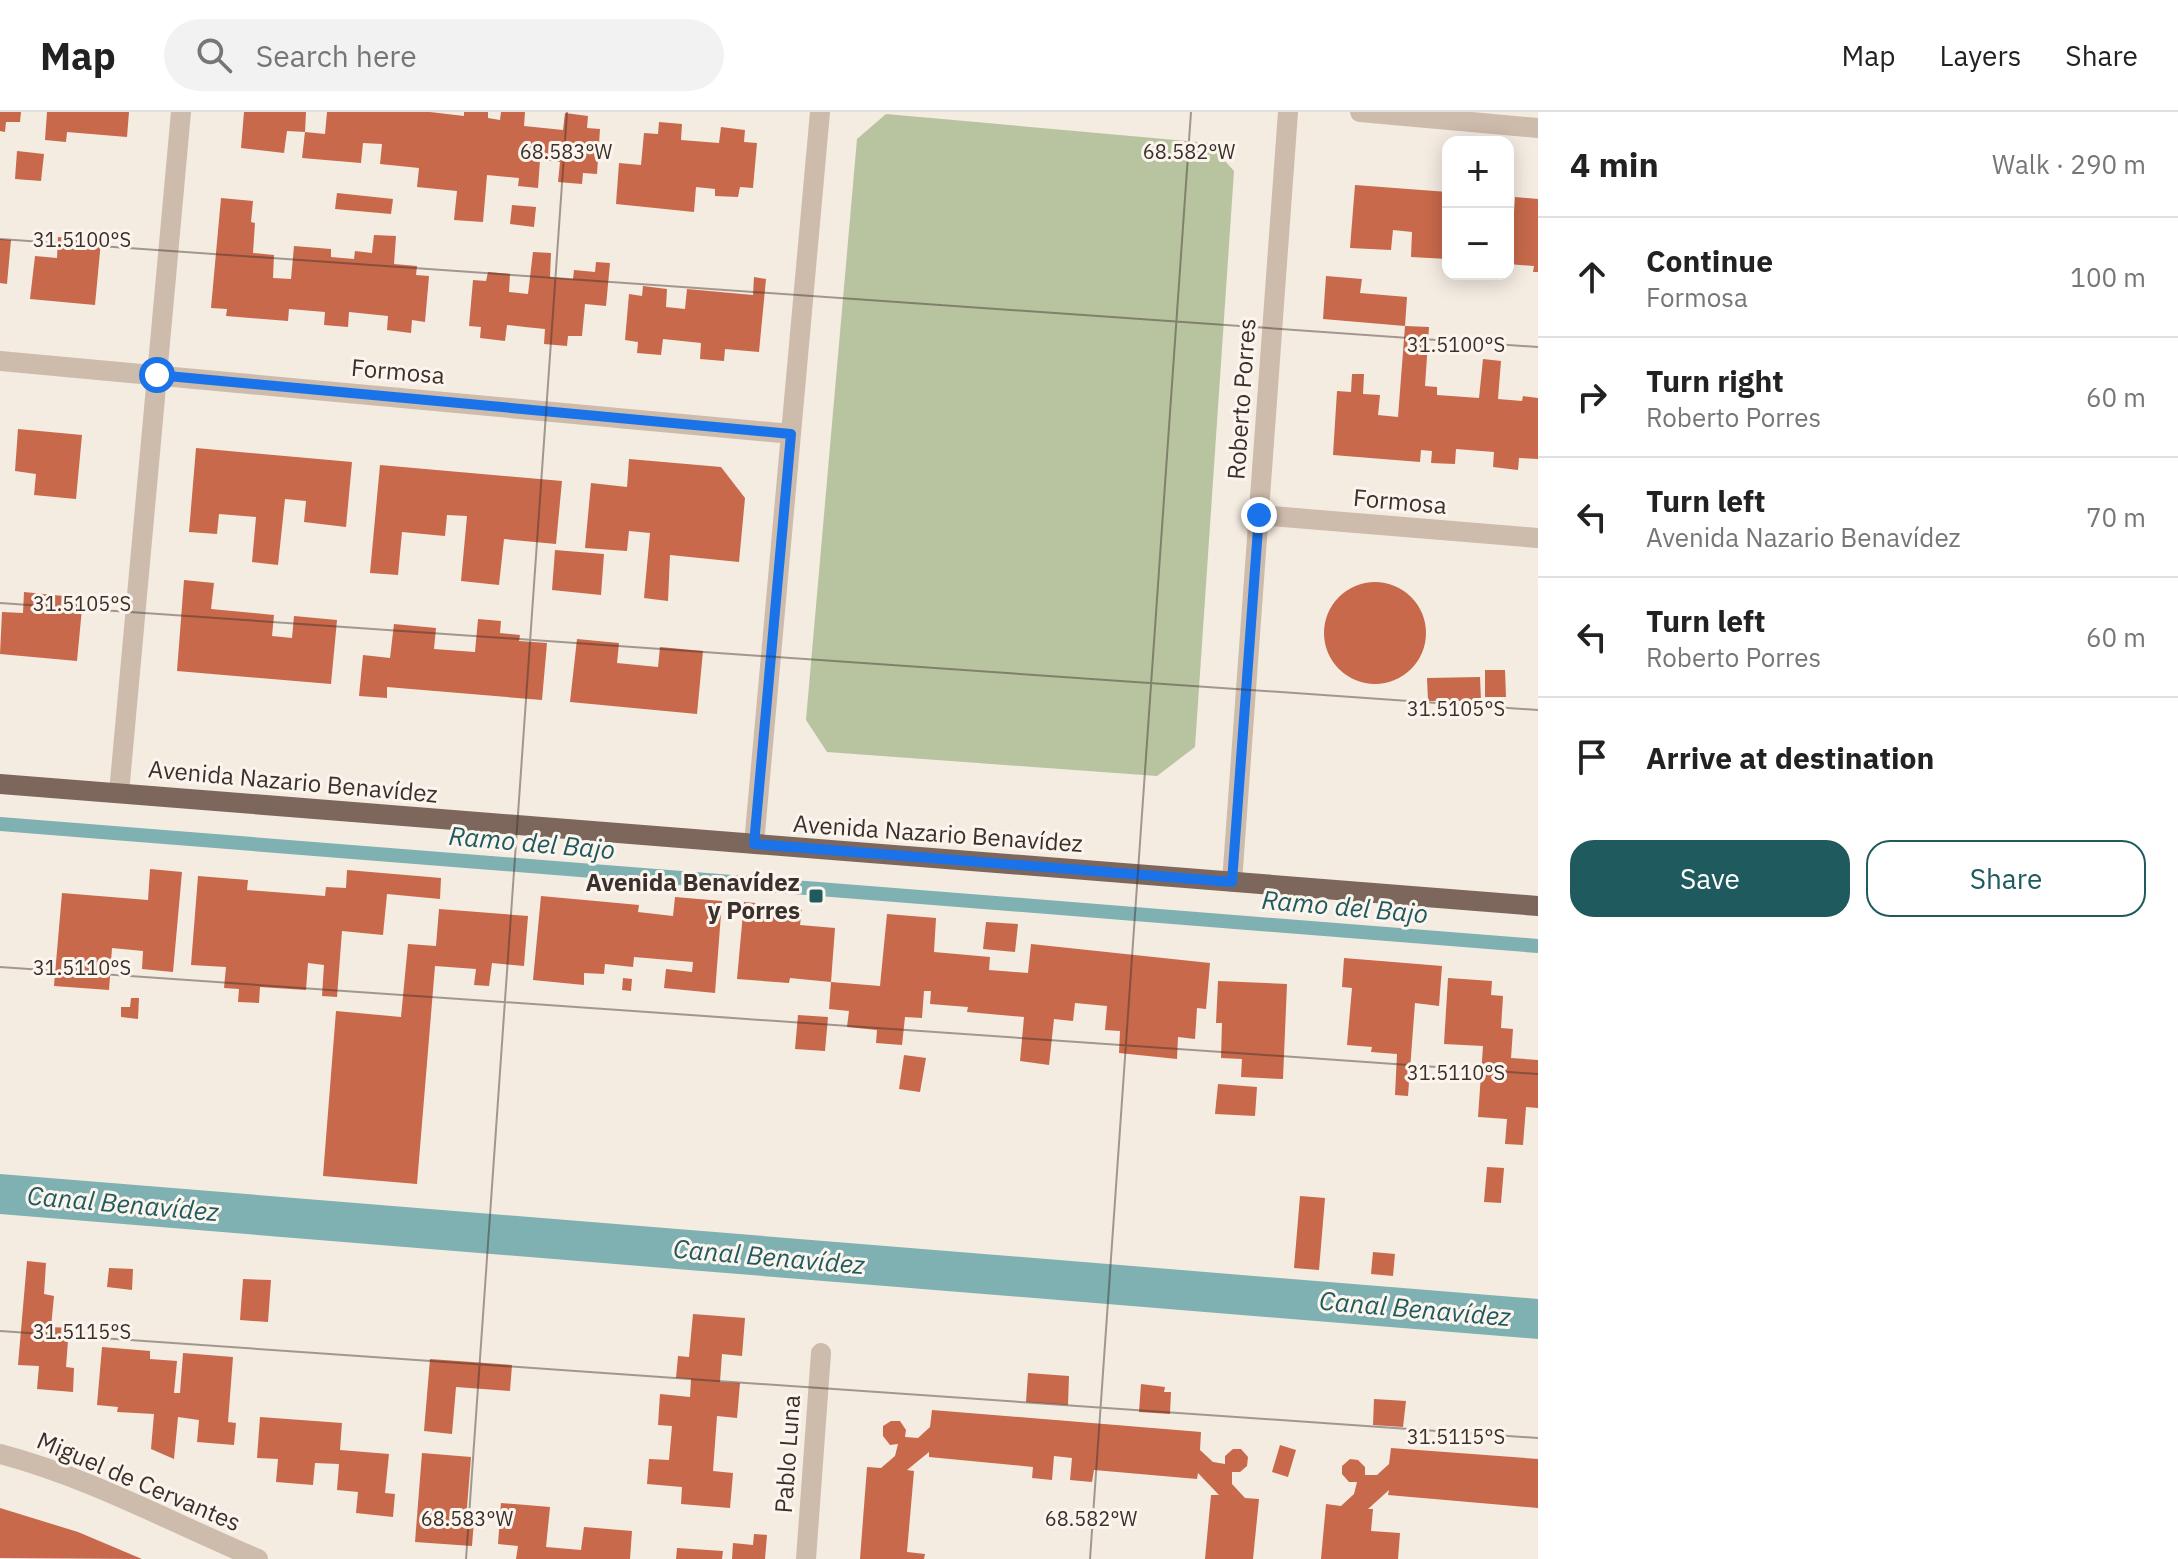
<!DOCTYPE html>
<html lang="en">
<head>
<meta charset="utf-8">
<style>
	body { margin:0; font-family:"IBM Plex Sans",sans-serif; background:#f2f2f2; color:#222 }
	.controls { position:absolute; right:24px; top:24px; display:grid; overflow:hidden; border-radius:16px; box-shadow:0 4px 20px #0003 }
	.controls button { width:72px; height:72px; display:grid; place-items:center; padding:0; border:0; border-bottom:2px solid #e0e0e0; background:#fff; color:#222; font:40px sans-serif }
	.stop { position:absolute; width:24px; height:24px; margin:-18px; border:6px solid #1a73e8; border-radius:50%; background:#fff }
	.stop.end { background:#1a73e8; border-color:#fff; box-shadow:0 2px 8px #0008 }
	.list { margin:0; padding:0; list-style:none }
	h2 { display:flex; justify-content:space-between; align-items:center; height:104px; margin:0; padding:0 32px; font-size:34px }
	h2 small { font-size:26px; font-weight:400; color:#767676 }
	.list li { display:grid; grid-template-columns:52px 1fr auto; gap:24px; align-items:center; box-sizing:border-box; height:120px; padding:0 32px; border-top:2px solid #e0e0e0 }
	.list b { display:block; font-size:30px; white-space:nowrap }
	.list p { margin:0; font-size:26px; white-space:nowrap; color:#767676 }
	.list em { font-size:26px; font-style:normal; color:#767676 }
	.actions { display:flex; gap:16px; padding:24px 32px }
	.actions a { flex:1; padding:18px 0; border:2px solid #1f5a5e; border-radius:24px; text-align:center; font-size:28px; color:#1f5a5e }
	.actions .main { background:#1f5a5e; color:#fff }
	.icon { flex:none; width:44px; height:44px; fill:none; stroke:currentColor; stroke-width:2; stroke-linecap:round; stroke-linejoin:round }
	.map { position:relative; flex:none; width:1538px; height:1447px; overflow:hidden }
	header { display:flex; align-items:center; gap:48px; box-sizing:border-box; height:112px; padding:0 40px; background:#fff; border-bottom:2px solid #e0e0e0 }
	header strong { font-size:38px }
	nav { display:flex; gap:44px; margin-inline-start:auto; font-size:28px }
	.search { width:560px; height:72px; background:#f2f2f2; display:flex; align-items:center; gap:20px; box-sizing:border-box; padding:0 28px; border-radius:44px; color:#767676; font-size:30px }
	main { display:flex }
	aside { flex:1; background:#fff }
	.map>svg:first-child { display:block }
	.green { fill:#b8c4a0 }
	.water { fill:#7fb0b2 }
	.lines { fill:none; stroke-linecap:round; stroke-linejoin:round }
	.stream { stroke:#7fb0b2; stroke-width:14 }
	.building { fill:#c8694b }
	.minor { stroke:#cdbbac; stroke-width:20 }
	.major { stroke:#7d675c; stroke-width:20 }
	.route { stroke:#1a73e8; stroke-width:10 }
	.ticks { fill:none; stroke:#3b302b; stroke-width:2; stroke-opacity:0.45 }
	.poi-dot { fill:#1f5a5e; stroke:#fbf5ee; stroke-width:3 }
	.labels { text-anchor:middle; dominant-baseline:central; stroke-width:6; stroke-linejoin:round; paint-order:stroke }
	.street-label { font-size:24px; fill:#3b302b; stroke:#fbf5ee }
	.poi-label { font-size:24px; font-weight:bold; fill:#3b302b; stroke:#fbf5ee; text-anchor:end }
	.water-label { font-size:26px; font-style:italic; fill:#1f5a5e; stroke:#fbf5ee }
	.ticks-label { font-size:20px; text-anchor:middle; fill:#3b302b; stroke:#fbf5ee; stroke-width:6; stroke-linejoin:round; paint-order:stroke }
</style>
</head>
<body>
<header>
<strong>Map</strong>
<div class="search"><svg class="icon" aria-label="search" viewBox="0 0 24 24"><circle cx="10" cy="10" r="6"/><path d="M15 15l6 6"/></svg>Search here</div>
<nav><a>Map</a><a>Layers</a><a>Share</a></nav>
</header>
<main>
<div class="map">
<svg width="1538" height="1447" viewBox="0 0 1538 1447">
	<rect width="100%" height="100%" fill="#f4ebe1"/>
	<path class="green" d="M886,2L1209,31L1234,59L1195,635L1157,664L827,640L806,608L857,27Z"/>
	<path class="water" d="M0,1062L1538,1187V1227L0,1102Z"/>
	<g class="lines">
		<path class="stream" d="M0,712L1538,834"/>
	</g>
	<path class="building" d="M0,0H21L20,10H6L5,20L0,19Z
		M47,0H129L127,25L67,20L66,30L45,28Z
		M244,0H306L305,20L325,22L327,0H430L464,4V0H488V6L500,8L501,0H525L524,14L563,18L565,1L588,4L587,16L600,17L597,62L583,61L582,72L558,70L560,50L540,48L538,76L518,74L519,66L487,63L483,110L454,108L457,79L417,75L419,56L380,52L382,32L363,31L361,51L302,46L305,20L287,19L284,41L241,36Z
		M659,10L682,12L681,28L719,31L721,15L745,18L744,30L757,31L753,76L740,75L738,85L715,84V77L696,75L694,100L616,92L619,51L641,53L644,21L658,22Z
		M17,39L44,42L41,69L15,67Z
		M1355,73L1448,80V147L1411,145L1412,120L1393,118L1391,138L1350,136Z
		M337,81L393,87L391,102L335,97Z
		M1515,85L1538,87V160H1533L1534,154L1508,152V99L1514,100Z
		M221,86L253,89L251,110L255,111L253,141L274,143L273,166L291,167L294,134L331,137V145L354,147L355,139L372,141L374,123L396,124L394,152L417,154L416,163L429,164L425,210L412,208L411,221L387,218L388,204L349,200L348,215L324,213L325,200L289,197L288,209L226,204L227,197L211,196Z
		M512,93L536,95L534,115L510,112Z
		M58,125L101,129L95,193L30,187L35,144L57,146Z
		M0,127L11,128L7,172L0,171Z
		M533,140L551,141L550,165L573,167L574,158L595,160L596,150L610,151L606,194L585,192L582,224H568L567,234L544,232L545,217L525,215L507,213L505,229L480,226L481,215L469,214L473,168L486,169L488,160L510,162L509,180L528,182Z
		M1326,164L1362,167L1360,181L1407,185L1405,214L1323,207Z
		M754,165L766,167L759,240L725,237L724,249L700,247L701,231L663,227L661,243L637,241L638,230L625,228L629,182L642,184L643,174L667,177L666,195L685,197L687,177L753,183Z
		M1405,214L1429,215L1425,274L1437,275V283L1479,286L1483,247L1501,249L1498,287L1522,289L1523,284L1538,286V347L1519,346L1518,358L1493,355L1494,340L1456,337L1455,352L1431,351L1432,339L1421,338L1420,350L1333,343L1337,279L1351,280L1352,262H1364L1363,282L1380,283L1378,303L1398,305Z
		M18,317L82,323L76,387L34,383L36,362L15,359Z
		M196,336L352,350L346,415L304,410L306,389L285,387L278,453L252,450L256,405L219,402L217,422L189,420Z
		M629,347L721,355L745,386L739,450L670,443L668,489L644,486L650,421L629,419L627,439L585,436L591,371L627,375Z
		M380,353L562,369L556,432L504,427L499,473L461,469L467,404L447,403L445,424L402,420L398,463L370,461Z
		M555,438L604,442L601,483L552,478Z
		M184,468L214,471L211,497L274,503L272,524L292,526L294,504L337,508L331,572L177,559Z
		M1324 521a51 51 0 1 1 102 0a51 51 0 1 1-102 0Z
		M24,480L83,486L77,549L0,542L2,500L23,501Z
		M478,507L501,509L500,521L520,523L519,529L547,531L542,588L387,575V586L359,584L363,543L390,546L394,512L436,516L434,537L475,540Z
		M577,527L619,531L617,551L658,555L660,535L703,539L697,602L570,590Z
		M1485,558H1505L1506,585H1485Z
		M1480,565L1481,589H1428L1427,566Z
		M150,757L182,760L173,860L142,857L143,839L112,836L109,878L54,874L62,781L148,788Z
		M347,758L441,766L440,787L387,782L383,823L342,819L337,885L322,884L324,853L308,851L306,878L260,875L259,891L238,890L239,877L224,876L226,855L191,853L198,764L248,768L247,778L325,784L326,775L346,776Z
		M541,784L639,793L638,800L673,804L675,785L722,789L715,881L664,876L666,857L692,860L693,850L634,845L633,855L605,852L604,862L584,861V873L533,868Z
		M744,790L802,795L800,813L835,816L831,870L880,874L887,802L936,806L934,840L990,845L989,858L1028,861L1031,832L1210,851L1206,897L1197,896L1195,927L1178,925L1177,947L1119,941L1120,919L1105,918L1107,894L1075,891L1073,909L1054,907L1049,953L1020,949L1024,905L967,900L968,895L930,892L931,879H924L922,906L905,905L902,933L876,931L877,918L847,915L849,899L829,897L831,870L790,866L789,871L737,867Z
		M439,797L528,804L524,854L492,851L489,874L474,873L476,857L435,854L417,1072L323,1064L336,899L401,905L408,832L436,834Z
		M986,810L1018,812L1015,840L983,837Z
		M1344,846L1442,854L1439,894L1415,891L1408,984L1395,983L1397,942L1371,940L1372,935L1347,933L1352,876L1342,875Z
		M623,866L632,867L631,879L622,878Z
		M1448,866L1492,869L1491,883L1503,884L1501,916L1513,917L1511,946L1538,948V996L1526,995L1523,1033L1505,1032L1507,1007L1478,1005L1483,934L1444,932Z
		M1218,869L1287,872L1283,967L1241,965L1242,947L1221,946L1222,911H1216Z
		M131,886H139L138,907L121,905V895H130Z
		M798,903L828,905L825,939L795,937Z
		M904,943L926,946L920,980L899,977Z
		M1218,972L1257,975L1255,1004L1215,1002Z
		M1487,1055L1504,1056L1501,1091L1484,1090Z
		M1300,1084L1325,1086L1319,1158L1294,1156Z
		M1373,1140L1395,1142L1393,1164L1371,1162Z
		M27,1149L46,1151L44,1182L54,1184L51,1215L69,1216L66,1255L74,1256L73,1280L37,1277L39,1254L18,1253Z
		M109,1156L133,1157L132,1178L107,1175Z
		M243,1167L271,1168L268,1210L240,1208Z
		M693,1202L745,1206L742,1244L722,1242L720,1270L740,1271L737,1306L717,1304L713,1359L733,1361L730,1396L681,1392L682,1375L647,1372L649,1347L669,1348L672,1314L658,1313L660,1282L690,1285L691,1267L676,1266L678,1244L689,1245Z
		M102,1235L150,1239V1247L177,1249L174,1281H180L183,1241L233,1245L228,1310L236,1311L234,1333L197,1330L199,1308L178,1305L174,1347L151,1337L154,1302L117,1300L118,1295L97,1293Z
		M430,1247L512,1253L510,1279L456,1275L452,1322L424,1319Z
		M1028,1261L1069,1264L1068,1293L1026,1290Z
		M1141,1272L1165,1275L1164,1280H1171L1170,1302L1139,1300Z
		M1374,1287L1406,1289L1403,1315L1373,1313Z
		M932,1298L1201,1320L1200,1338L1213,1350L1225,1352V1344L1233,1337H1241L1248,1345L1247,1354L1240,1360H1232V1372L1245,1386L1259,1387L1253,1447H1205L1211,1383H1219L1198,1361L1197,1367L1094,1358L1092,1370L1070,1368L1072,1346L1054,1344L1052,1368L1032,1366L1033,1355L929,1345V1340L907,1358L914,1359L907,1440L925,1442L924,1447H860L867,1355L881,1356L895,1344L898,1332L890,1333L883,1324V1314L891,1309H900L906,1318L905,1325L918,1326L930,1315Z
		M260,1305L342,1311L340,1338L389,1342L385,1381L395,1382L393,1405L356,1401L358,1380L337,1378L339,1352L315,1351L313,1373L276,1370L278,1347L257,1346Z
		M1280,1333L1296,1338L1288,1365L1272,1360Z
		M1391,1336L1538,1347V1396L1388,1383L1389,1378L1368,1397H1373L1371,1419L1400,1421L1398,1447H1321L1326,1392L1341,1394L1354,1382L1357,1370H1349L1342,1362V1354L1350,1347L1358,1348L1365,1355V1363H1377L1389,1352Z
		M422,1341L471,1345L466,1408H474L472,1434L415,1430Z
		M501,1391L550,1395L546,1435L581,1438L584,1415L632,1419L630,1447H516L518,1434L498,1432Z
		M0,1396L78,1420L142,1447L0,1446Z
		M754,1422L767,1423L765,1447H732L733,1431L753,1433Z
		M677,1436L723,1439L722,1447H676Z"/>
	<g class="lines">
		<path class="minor" d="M1360,0L1538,16
			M0,249L791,322
			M1259,403L1538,426
			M119,681L181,0
			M754,732L820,0
			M1232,770L1288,0
			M0,1342C91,1366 172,1411 258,1447
			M806,1447L821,1241"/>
		<path class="major" d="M0,672L1538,794"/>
	</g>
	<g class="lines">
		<path class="route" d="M157,263L791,322L754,732L1232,770L1259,403"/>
	</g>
	<path class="ticks" d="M0,127L1538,235M0,491L1538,598M0,855L1538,962M0,1219L1538,1326M466,1447L567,0M1090,1447L1191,0"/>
	<rect class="poi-dot" x="808" y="776" width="16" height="16" rx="4"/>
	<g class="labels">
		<g class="street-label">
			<text transform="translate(398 259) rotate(5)">Formosa</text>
			<text transform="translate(1241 287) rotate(-86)">Roberto Porres</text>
			<text transform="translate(1400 389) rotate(5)">Formosa</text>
			<text transform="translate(293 669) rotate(5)">Avenida Nazario Benavídez</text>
			<text transform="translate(938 721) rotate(4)">Avenida Nazario Benavídez</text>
			<text transform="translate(787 1342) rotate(-86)">Pablo Luna</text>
			<text transform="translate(139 1369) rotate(23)">Miguel de Cervantes</text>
		</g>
		<g class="poi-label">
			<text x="800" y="770">Avenida Benavídez<tspan x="800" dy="28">y Porres</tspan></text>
		</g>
		<g class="water-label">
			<text transform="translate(532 730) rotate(5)">Ramo del Bajo</text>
			<text transform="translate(1345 794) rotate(5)">Ramo del Bajo</text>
			<text transform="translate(123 1091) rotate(5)">Canal Benavídez</text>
			<text transform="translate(769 1144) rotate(5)">Canal Benavídez</text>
			<text transform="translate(1415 1196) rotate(5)">Canal Benavídez</text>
		</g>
	</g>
	<g class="ticks-label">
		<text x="566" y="47">68.583°W</text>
		<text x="1189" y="47">68.582°W</text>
		<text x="82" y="135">31.5100°S</text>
		<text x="1456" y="240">31.5100°S</text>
		<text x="82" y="499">31.5105°S</text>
		<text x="1456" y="604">31.5105°S</text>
		<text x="82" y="863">31.5110°S</text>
		<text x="1456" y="968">31.5110°S</text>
		<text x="82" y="1227">31.5115°S</text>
		<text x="1456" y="1332">31.5115°S</text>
		<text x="467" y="1414">68.583°W</text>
		<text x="1091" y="1414">68.582°W</text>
	</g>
</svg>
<div class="controls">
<button>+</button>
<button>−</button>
</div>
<div class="stop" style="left:157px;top:263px"></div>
<div class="stop end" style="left:1259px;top:403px"></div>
</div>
<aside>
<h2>4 min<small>Walk · 290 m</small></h2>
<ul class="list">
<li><svg class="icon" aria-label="ahead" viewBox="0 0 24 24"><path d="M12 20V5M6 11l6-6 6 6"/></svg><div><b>Continue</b><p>Formosa</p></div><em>100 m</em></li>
<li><svg class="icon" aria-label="right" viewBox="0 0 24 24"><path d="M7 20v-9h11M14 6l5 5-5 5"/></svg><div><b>Turn right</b><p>Roberto Porres</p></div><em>60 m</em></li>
<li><svg class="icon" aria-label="left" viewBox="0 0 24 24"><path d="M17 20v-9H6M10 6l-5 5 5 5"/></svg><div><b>Turn left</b><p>Avenida Nazario Benavídez</p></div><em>70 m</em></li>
<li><svg class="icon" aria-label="left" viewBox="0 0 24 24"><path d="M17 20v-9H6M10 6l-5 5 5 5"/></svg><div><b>Turn left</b><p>Roberto Porres</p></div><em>60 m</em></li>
<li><svg class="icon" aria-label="arrive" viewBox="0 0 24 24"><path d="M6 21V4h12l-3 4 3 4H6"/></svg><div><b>Arrive at destination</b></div></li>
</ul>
<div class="actions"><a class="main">Save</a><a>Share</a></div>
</aside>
</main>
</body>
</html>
